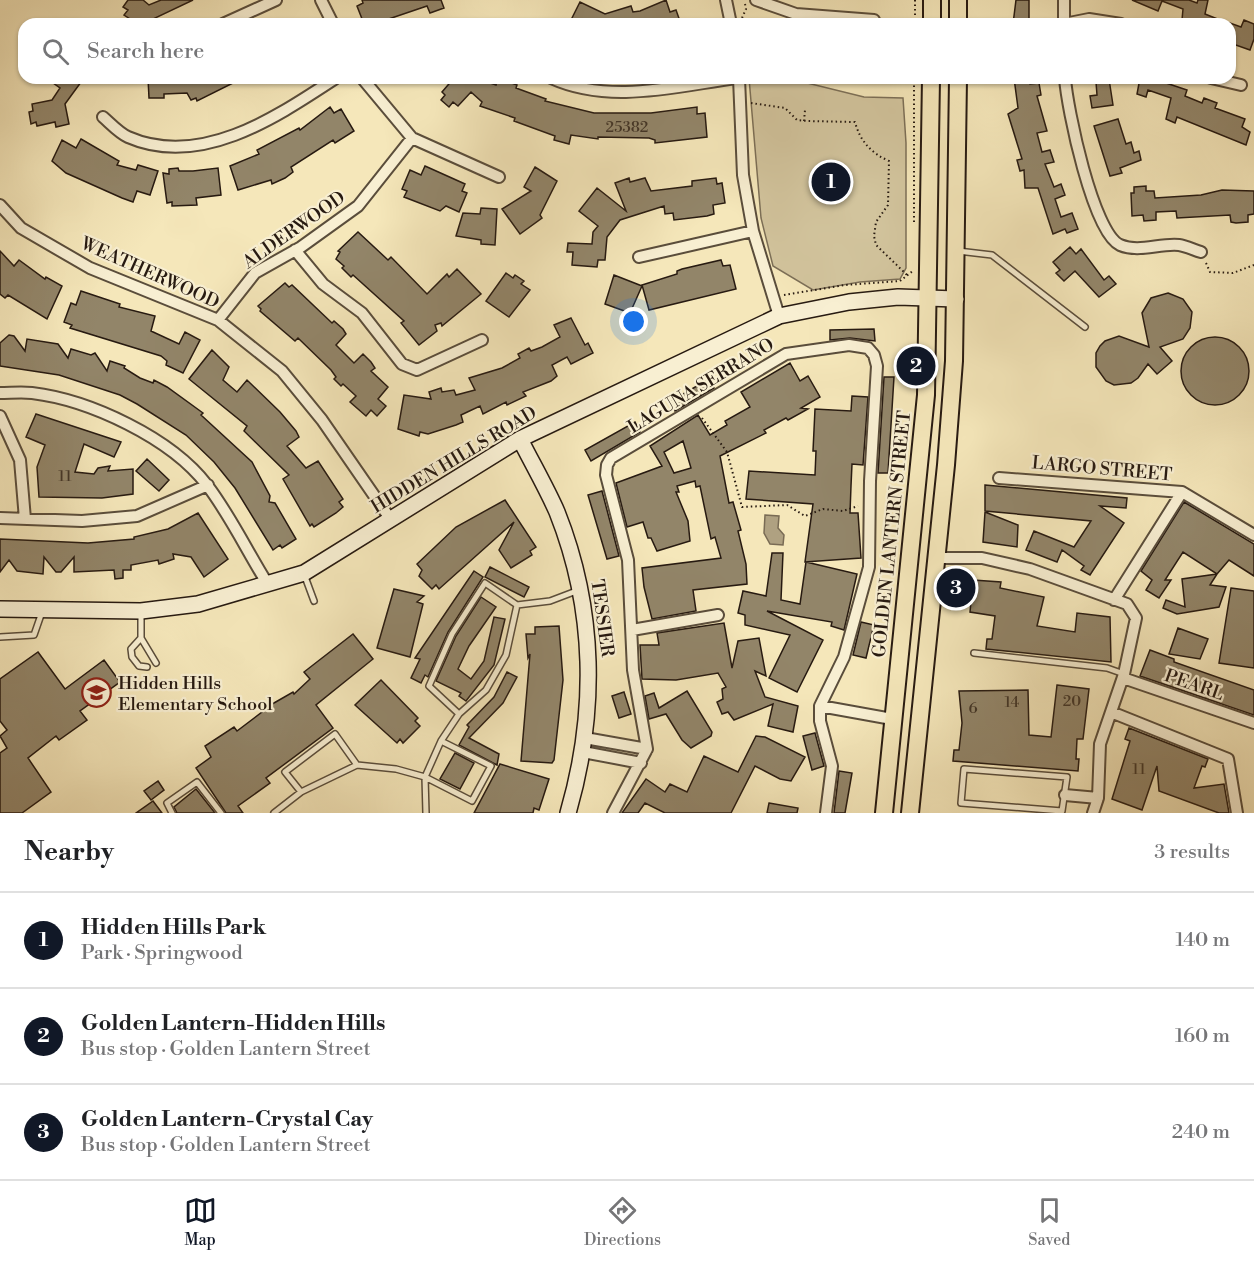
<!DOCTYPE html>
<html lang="en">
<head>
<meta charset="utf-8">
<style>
	body { margin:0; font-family:"Libre Bodoni",serif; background:#f2f2f2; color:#202124 }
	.you { position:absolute; left:634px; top:322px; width:21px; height:21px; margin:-15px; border:4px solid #fff; border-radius:50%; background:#1a73e8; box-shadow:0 0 0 9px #1a73e833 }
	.badge { display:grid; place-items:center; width:39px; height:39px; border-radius:50%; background:#111827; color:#fff; font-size:20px; font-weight:700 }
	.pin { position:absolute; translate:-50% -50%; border:3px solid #fff; box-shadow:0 2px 6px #0006 }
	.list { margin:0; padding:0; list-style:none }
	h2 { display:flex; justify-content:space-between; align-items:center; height:78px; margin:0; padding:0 24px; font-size:26px }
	h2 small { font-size:20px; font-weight:400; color:#757577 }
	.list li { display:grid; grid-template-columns:39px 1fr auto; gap:18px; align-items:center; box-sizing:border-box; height:96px; padding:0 24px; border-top:2px solid #e0e0e0 }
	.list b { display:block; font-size:22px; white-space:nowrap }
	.list p { margin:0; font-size:20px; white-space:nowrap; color:#757577 }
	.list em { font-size:20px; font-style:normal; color:#757577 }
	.icon { flex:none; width:33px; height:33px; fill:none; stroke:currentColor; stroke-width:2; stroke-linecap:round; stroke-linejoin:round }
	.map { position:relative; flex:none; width:1254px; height:813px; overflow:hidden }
	.search { position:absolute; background:#fff; box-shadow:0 2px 4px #0004; left:18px; right:18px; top:18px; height:66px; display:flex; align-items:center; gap:15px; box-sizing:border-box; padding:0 21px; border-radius:18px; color:#757577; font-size:22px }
	.sheet { height:366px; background:#fff }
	nav { display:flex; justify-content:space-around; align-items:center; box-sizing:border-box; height:84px; border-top:2px solid #e0e0e0; background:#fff; font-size:16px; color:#757577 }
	nav a { display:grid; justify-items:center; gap:3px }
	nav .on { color:#111827 }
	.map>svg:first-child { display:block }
	.green { fill:#d2c49d; stroke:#7c6f57; stroke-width:1.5 }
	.water { fill:#afa181; stroke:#796b54; stroke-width:1.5 }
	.building { fill:#928569; stroke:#271a11; stroke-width:1.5; fill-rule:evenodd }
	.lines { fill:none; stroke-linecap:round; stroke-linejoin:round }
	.lane-casing { stroke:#5a4d3b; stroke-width:8 }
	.street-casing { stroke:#5a4d3b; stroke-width:14 }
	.secondary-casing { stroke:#271a11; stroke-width:18 }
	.primary-casing { stroke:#271a11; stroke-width:20 }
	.path { stroke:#271a11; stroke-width:2; stroke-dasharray:1.5 3; stroke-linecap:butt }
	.lane { stroke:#f8efd2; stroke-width:5 }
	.street { stroke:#f8efd2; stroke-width:10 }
	.secondary { stroke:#f8efd2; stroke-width:15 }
	.primary { stroke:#f5e7ba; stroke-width:16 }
	.labels { text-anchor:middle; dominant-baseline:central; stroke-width:4.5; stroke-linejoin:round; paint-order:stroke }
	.number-label { font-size:15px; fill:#423527 }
	.street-label { font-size:18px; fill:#271a11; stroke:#f8efd2 }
	.poi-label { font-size:18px; fill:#271a11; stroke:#f8efd2; text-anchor:start }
</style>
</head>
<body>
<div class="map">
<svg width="1254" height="813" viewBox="0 0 1254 813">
	<rect width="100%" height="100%" fill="#f5e7ba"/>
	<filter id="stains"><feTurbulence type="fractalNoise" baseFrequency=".00333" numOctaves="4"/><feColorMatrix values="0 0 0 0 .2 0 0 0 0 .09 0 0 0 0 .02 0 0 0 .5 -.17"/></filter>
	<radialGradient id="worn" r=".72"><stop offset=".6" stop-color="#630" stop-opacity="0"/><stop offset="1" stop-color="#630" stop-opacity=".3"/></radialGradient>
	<path class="green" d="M749,78H787L864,97L903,98L906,143V268L900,279L860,282L813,290L773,266L761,218Z"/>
	<path class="water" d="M765,515L779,516L778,528L784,535L783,545L770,544L764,533Z"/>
	<path class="building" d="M128,0H143L149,5L161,0H193L155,18L164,24H127L130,19L124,15L128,10L123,7Z
		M362,0H441L444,8L430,13L427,6L374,24H364L357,6L363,3Z
		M666,0L670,12L676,10L681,24H569L580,2L605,14L631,6L633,12L640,11Z
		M1016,0H1029V24H1013Z
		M1132,0H1189L1197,3L1198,0H1208L1205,14L1230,24H1192L1182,20L1183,9L1162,1L1158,11Z
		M1244,20L1254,24V39L1250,50L1230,43V23L1241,27Z
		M46,78H84L65,104L69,124L56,127L55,122L37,126L36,122L31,124L29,112L33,111L32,104L52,100L60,88Z
		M148,78H243L197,101L196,98L191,100L187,93L164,94V98H149Z
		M454,78H476L496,85L498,78L517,85L516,88L546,99L545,101L594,113H651L697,107V114L705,113L707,137L655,143V140L649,138L598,137V139L571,135L569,144L554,140L555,136L514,121L515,118L480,106L482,102L471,92L458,106L453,102L449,107L441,100L445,95L442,92Z
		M1014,78H1029L1030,84L1039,83L1041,95L1037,96L1047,131L1037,133L1042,152L1050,150L1054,162L1045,164L1054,187L1061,184L1065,195L1055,199L1061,217L1072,213L1078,229L1067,233L1065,229L1053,234L1038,188H1025L1024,170L1020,171L1017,160L1022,159L1008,114L1018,108Z
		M1140,78H1168L1166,83L1187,90L1185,96L1202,103L1204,98L1217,103L1215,108L1245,119L1242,127L1250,132L1246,145L1177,117L1175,123L1166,119L1171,98L1148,90L1146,97L1137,94Z
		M1109,79L1113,105L1092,108L1090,96L1097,95L1096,82Z
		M330,107L334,113L341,109L354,131L335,143L333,140L291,167L293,172L285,178L272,184L271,180L238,190L230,166L259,154L257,150L299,128L300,130Z
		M1118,119L1126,144L1131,142L1134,153L1139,151L1141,160L1120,168L1122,173L1110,176L1094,126Z
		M81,139L119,161L117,165L136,170L138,165L158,171L150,195L137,191L133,202L122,198L66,173L52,161L62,140L76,148Z
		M425,166L465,184L462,191L467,193L459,212L446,206L440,211L404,197L407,191L402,189L410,170L421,175Z
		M535,167L557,181L540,215L542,218L520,234L502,209L531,191L524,187Z
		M178,168L179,171H193L218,168L221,195L196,198L197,205L172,206V202L167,203L163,173L169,174V169Z
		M629,178L630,182L645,178L651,191L692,186V181L716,178L717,184L722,183L725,203L713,205L714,214L707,216L674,220L673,213L665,214L664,206L620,220L607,237L605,260H598L597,267L572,265L573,252H567L568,243L592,244L593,232L598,226L579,211L597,188L626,211L615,183Z
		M1146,186V191H1154L1155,198L1201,195L1222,190L1254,191V214L1248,215V222L1236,223L1231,222L1230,215L1177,218L1176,211L1156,212V220L1144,221L1143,215L1132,216L1131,193H1134V187Z
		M481,208L497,209L495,245L481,244V240L456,236L463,213L480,214Z
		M358,232L388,260L391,257L427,294L447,274L449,277L457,269L481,294L442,326L441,323L435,325L437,331L419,345L401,323L404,321L353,275L351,277L342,268L344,266L336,259L340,252L338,251Z
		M1070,247L1076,254L1081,249L1104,280L1109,276L1116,284L1099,297L1075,271L1064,281L1056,273L1060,270L1053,262Z
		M0,251L14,266L19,260L45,279L46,277L62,286L47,319L8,295L5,298L0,294Z
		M721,260L723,266L730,265L736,289L649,310L642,285L677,274V271L682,269Z
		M506,273L513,278L515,275L524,281L521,284L530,290L509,317L486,301Z
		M614,275L642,286L630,313L605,304Z
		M285,283L289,287L292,285L332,323L334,321L343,329L346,334L336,345L354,363L363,354L371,362L375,368L371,371L388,387L378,399L386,406L377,416L371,410L366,416L350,402L356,396L343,384L341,386L334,379L336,377L331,370L298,338L295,341L260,311L261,309L258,306Z
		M81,291L120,304L119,307L155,316L151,331L179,344L185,332L200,340L183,373L166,365L167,361L161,356L70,328L72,325L64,322L71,303L76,305Z
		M1168,293L1183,299L1192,312L1190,328L1183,339L1160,347L1172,361L1157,374L1148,364L1138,378L1131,383L1114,385L1106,381L1096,367V353L1100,346L1105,341L1119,336L1149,347L1142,313L1151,298Z
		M571,318L585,345L588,343L593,353L571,364L567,357L552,365L557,376L551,381L523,392L526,396L507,405L506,402L483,414L480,406L461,415L463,422L456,425L428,434L420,432L419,436L398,429L404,395L431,399L429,392L441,388L442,392L454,390L456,395L475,390L469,378L502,368L520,358L518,354L529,348L531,351L542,347L560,337L554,325Z
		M874,329L875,341L850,338L830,340V330Z
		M9,335L14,336L25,351L27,339L58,344L68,358L71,349L91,355L95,353L107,371L110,361L125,366L124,368L140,378L153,383L154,380L167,387L203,413L201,415L252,462L270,496L269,502L275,503L296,539L282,548L280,545L273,550L235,488L214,462L186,435L137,404L120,395L59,375L0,366V343Z
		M1181 371a34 34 0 1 1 68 0a34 34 0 1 1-68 0Z
		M212,350L229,367L223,380L237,392L247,380L280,412L296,431L299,437L287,446L306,468L318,461L343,499L339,502L343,507L336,513L314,527L312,524L310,526L283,479L289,475L244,431L247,426L189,379Z
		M790,363L800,381L808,376L820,397L801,408L808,409L788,420L786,418L764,430L766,433L720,456L729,503L733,502L741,530L738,531L746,564L747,584L693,590L696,611L652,619L644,587L642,568L721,558L715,537L711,539L700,486L696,487L695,481L677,486L679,492H676L688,521L690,541L657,551L651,538H648L643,522L627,527L616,483L662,466L650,446L698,415L710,435L727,425L725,421L750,407L741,392ZM683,441L691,468L674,473L664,452Z
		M884,377H894L888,473H878Z
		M709,379L714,388L675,411L669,402Z
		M852,396L868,397L863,465L852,464L851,486L850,513H858L861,558L805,562L813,504L746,499L749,471L815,475L816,451H813L815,409L851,411Z
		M36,414L121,442L114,457L84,444L75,472L94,474L98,468L110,466L108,471L133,469V494L102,498L39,497L37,467L45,445L26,437Z
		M635,422L640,432L591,461L585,450Z
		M147,459L169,480L159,491L136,471Z
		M985,485L1127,498L1126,508L1100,506L1124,523L1090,575L1081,570L1084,566L1062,550L1057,562L1026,550L1034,531L1074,547L1091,521L985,511Z
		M602,491L619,556L607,559L588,495Z
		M505,500L536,547L530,551L532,555L511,568L499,550L514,522L439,589L436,585L432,589L419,576L422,570L417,564L456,527Z
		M1184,502L1254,544V576L1229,560L1217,574L1183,552L1165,580H1171L1159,598L1146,590L1152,580L1141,571Z
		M985,512L1018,525L1017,547L983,542Z
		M198,513L228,559L204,577L191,557L173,554L174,559L159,564L158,560L131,565V570H123V578L115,579L114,570L74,572V557L61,572H56L44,557L43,574L17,571L9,560L0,572V539L88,543L134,539V537L168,529Z
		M772,553H783L781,600L800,604L806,562L857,574L844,630L831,626L832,622L767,611L823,640L797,692L769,678L790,635L745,625V615L738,613L743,591L766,596Z
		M490,567L529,587L524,597L485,577Z
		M474,571L483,577L448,632L428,677L425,675L421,683L411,678L420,659L415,658Z
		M1217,574L1210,585L1226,587L1219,607L1177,614L1163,608L1166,600L1185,607L1182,579Z
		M973,580L1001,582L1000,588L1044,597L1037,626L1075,632L1077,613L1110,617L1111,662L986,649L987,639H992L995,616L970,612Z
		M1231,588L1254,591V668L1219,663Z
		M394,589L424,596L417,602L423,604L410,657L377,648Z
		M481,597L496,607L469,646L458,669L471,679L484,661L494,617L505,619L494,665L466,701L459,696L461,693L436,681L456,636Z
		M861,622L874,625L866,658L853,655Z
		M724,623L732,668L738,641L759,638L766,676L755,671L765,697L798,706L793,732L768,726L773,704L734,720L728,712L722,714L717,702L723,699L722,689L726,687L718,673L676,680L642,679L640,645H659L657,633Z
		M559,626L563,680L554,760L552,763L521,761L530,654L528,658L526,634H535V627Z
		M1178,628L1208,639L1200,659L1169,654Z
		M353,634L373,659L316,705L333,728L266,778L270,783L238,806L243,813H226L196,768L211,757L205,746L234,727L237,731L274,703L293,692L294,694L310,679L304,672Z
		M1150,650L1174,659V662L1254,690V715L1140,676Z
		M38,652L65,689L104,660L120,682L80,711L87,720L59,740L56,736L28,758L51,792L22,813H0V753L7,748L0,736L7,730L0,721V679Z
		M507,672L517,677L503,703L469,738L499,754L497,765L459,745L469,727L467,725L494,697Z
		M381,680L418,718L415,721L420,726L403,743L400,739L397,743L355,705Z
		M1057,685L1089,689L1083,739H1077L1076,759H1079L1078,771L953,761L954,750H959L962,723L959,691L1028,690L1029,735L1051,737Z
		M687,691L712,732L711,736L691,748L682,740L666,714L649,719L645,696L654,693L659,708Z
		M624,692L631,714L619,718L612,696Z
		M1129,728L1208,759L1205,767L1202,766L1194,788L1224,784L1229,813H1219L1159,791L1157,766L1142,810L1112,799L1130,741L1125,739Z
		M815,733L824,766L812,770L803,736Z
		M756,736L765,737L805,757L791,781L780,779L755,766L731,813H665L645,803L638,813H622L646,779L665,792L670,784L687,792L704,756L738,772Z
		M455,753L474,763L460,789L440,779Z
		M500,764L549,779L539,810L534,808L533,813H474Z
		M839,771L852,773L845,813H834Z
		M158,781L164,790L151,800L144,791Z
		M196,789L215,813H177L174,807Z
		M153,801L162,813H136Z
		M769,803L798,808L797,813H767Z"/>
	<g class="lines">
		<defs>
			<path id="lane" d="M958,251L992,255L1085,327
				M304,574L314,601
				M141,612V638L156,663
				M0,637L34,635L42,612
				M141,638L131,649L132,657L139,666L147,667
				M974,653L1107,668L1124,674
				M459,714L429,686L452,634L485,583L517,605L550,601L579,590
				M964,769L1067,777L1062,811L961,803Z
				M301,792L285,772L335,734L357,765
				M172,813L167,803L197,782L221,813
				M274,813L301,792L357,765L396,769L425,777L472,801L491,766L441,741
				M426,813L425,777L441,741L459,714L486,690L506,655L517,605"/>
			<path id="street" d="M321,0L333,24
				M726,0L731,24
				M756,0L796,14L874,20
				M1064,0V24L1089,19L1121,24
				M223,24L276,0
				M362,78L412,138L499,177
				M551,78C610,105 676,86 737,78
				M739,78L743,175L753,231L779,316
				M1065,78C1067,108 1093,233 1120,245C1139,253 1159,243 1179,245C1186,246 1194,250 1201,252
				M1211,78L1241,85
				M103,117C110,123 119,133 128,137C201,169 278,116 336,78
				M0,205L21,228L90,268L218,320L282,371L322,420L391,520
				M295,250L323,284L362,313L402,364L417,370L482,340
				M639,257L753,231
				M218,320L255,273L301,247L358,206L412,138
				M0,393C10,393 22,392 32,393C90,400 171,438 207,485C230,515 247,551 267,583
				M0,416L20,460L25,519
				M999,478L1182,492L1254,535
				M0,518L82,521L137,516L208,485
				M936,558H982L1030,569L1127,604L1136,618L1124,674L1100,744L1098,798L1093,813
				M1114,600L1182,492
				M632,630L718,615
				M1123,678L1254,723
				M820,706L892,719
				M1111,712L1228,759L1237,813
				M585,738L647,749
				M583,752L641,763
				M1065,795L1098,798
				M613,813L647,749L633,670L628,560L606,475L607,465L611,458L786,354L849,345L868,348L874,355L877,366L870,481L869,567L844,657L820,706V721L832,766L826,813"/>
			<path id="secondary" d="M520,439C532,463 546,487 557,512C596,610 597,713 568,813
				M0,609L141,611L198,604L304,573L520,439L779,316L849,302L898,297L956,299"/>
			<path id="primary" d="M932,24V0
				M958,24V0
				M884,813L926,395L931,78
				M910,813L946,465L954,361L958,78"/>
		</defs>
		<use href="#lane" class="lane-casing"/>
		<use href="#street" class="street-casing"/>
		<use href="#secondary" class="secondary-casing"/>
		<use href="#primary" class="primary-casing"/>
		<path class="path" d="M915,0V24
			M742,18L746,9L745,4
			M751,103L785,108L797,120L807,121L855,122C860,141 871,153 889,161L888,205L876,222L874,236L876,245L907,275
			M804,121L805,110
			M914,222V78
			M1206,263L1210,272L1233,273L1254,265
			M784,295L845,285L900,281L914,270
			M702,418L727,452L742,507L787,505L805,516L823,509L843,511L858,506"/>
		<use href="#lane" class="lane"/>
		<use href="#street" class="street"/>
		<use href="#secondary" class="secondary"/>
		<use href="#primary" class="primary"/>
	</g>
	<defs>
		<symbol id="school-ring" viewBox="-11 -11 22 22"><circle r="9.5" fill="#f8efd2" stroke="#8f2418" stroke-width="1.5"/><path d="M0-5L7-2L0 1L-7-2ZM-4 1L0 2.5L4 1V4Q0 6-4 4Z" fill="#8f2418"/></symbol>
	</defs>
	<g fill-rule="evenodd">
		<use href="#school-ring" x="80" y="676" width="33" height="33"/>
	</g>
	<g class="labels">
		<g class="number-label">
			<text x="627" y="127">25382</text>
			<text x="65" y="476">11</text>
			<text x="1072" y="701">20</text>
			<text x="1012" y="702">14</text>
			<text x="973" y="708">6</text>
			<text x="1139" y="769">11</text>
		</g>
		<g class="street-label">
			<text transform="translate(294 230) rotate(-35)">ALDERWOOD</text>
			<text transform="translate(150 273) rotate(24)">WEATHERWOOD</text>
			<text transform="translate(701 386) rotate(-31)">LAGUNA SERRANO</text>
			<text transform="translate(454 460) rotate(-31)">HIDDEN HILLS ROAD</text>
			<text transform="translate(1102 469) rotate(5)">LARGO STREET</text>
			<text transform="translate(892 534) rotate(-84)">GOLDEN LANTERN STREET</text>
			<text transform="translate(602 618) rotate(82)">TESSIER</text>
			<text transform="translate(1194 685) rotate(19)">PEARL</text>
		</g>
		<g class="poi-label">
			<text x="118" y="683">Hidden Hills<tspan x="118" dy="21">Elementary School</tspan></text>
		</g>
	</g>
	<rect width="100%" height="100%" filter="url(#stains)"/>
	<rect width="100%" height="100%" fill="url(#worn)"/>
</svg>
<div class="you"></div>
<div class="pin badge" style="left:831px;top:182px">1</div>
<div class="pin badge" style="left:916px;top:366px">2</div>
<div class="pin badge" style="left:956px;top:588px">3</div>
<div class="search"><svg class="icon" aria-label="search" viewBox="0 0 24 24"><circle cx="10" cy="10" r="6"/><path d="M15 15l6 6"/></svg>Search here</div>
</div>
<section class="sheet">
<h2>Nearby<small>3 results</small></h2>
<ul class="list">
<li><span class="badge">1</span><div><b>Hidden Hills Park</b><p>Park · Springwood</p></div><em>140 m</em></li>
<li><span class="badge">2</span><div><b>Golden Lantern-Hidden Hills</b><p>Bus stop · Golden Lantern Street</p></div><em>160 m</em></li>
<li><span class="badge">3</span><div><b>Golden Lantern-Crystal Cay</b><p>Bus stop · Golden Lantern Street</p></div><em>240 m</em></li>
</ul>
</section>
<nav>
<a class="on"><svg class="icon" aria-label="map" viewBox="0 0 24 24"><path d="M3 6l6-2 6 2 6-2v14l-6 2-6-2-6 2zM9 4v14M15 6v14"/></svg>Map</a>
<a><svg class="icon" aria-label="directions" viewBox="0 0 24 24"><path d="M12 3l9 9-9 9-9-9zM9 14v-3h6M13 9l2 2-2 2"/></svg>Directions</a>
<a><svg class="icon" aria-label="saved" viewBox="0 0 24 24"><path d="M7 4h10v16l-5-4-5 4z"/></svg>Saved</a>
</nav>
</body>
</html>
